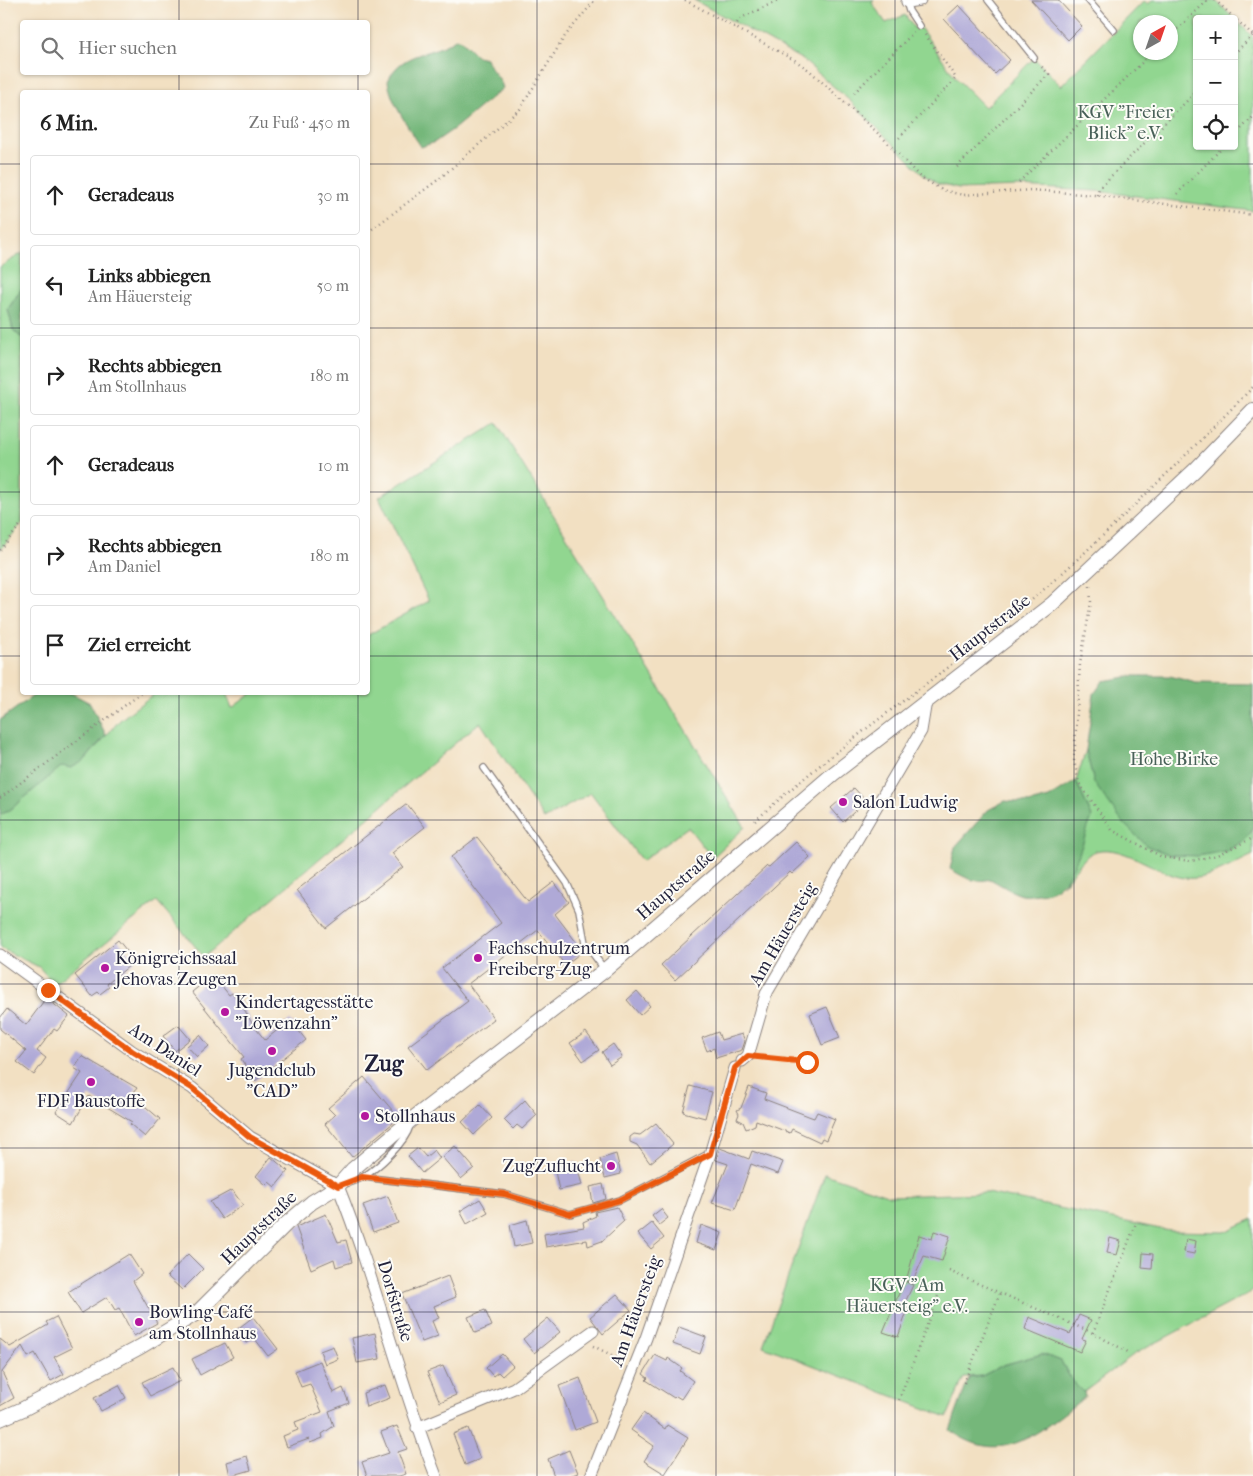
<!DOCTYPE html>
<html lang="de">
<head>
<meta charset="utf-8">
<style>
	body { margin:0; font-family:"IM FELL French Canon",serif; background:#f6f6f6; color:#222 }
	.controls { position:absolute; right:15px; top:15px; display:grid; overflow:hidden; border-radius:5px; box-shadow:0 1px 4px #0004 }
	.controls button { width:45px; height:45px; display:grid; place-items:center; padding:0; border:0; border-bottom:1px solid #e0e0e0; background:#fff; color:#222; font:25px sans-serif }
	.compass { position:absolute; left:1133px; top:15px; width:45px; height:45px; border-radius:50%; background:#fff; box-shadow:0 1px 4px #0004; rotate:40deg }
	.stop { position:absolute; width:15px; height:15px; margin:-11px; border:4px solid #ea580c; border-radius:50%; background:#fff }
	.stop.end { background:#ea580c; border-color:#fff; box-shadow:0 1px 5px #0008 }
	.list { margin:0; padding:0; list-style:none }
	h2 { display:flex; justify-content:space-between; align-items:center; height:65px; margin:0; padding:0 20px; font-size:21px }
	h2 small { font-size:16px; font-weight:400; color:#767676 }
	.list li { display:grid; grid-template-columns:32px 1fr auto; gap:15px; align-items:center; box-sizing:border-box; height:80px; margin:0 10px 10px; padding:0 10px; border:1px solid #e0e0e0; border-radius:5px }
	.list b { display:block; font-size:19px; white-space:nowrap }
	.list p { margin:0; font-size:16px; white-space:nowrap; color:#767676 }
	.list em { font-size:16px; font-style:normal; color:#767676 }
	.icon { flex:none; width:28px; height:28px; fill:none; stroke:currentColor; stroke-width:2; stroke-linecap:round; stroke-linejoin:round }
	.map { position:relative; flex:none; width:1253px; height:1476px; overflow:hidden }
	.search { position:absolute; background:#fff; box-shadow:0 1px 4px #0004; left:20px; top:20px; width:350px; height:55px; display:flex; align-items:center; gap:12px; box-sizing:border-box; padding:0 18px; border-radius:5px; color:#767676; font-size:19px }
	.panel { position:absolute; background:#fff; box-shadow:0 1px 4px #0004; left:20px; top:90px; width:350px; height:605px; border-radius:5px }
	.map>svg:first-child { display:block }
	.green { fill:#91d690; stroke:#5a7c66; fill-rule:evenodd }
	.forest { fill:#74b77a; stroke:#4b6c5a }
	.building { fill:#afa9d7 }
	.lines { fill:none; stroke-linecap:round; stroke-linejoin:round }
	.service-casing { stroke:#8a817e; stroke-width:8 }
	.minor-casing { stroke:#8a817e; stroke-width:13 }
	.tertiary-casing { stroke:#8a817e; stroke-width:16 }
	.path { stroke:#8a817e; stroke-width:2.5; stroke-dasharray:1 4; stroke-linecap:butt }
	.service { stroke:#fff; stroke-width:5.5 }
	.minor { stroke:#fff; stroke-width:11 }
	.tertiary { stroke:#fff; stroke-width:14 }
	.route { stroke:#ea580c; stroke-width:6 }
	.grid { fill:none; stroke:#22223b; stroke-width:1; stroke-opacity:0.55 }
	.poi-dot { fill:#b5179e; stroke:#fdfcf7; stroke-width:2 }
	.labels { text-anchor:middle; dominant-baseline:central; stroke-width:4; stroke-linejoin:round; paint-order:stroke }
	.park-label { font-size:18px; fill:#496159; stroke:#fdfcf7 }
	.street-label { font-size:18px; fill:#22223b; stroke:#fdfcf7 }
	.poi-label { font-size:18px; fill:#22223b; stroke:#fdfcf7; text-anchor:start }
	.district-label { font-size:22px; font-weight:bold; fill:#22223b; stroke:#fdfcf7 }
</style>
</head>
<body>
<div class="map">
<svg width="1253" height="1476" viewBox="0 0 1253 1476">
	<rect width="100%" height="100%" fill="#fdfcf7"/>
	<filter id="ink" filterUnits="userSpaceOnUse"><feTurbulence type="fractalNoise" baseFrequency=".02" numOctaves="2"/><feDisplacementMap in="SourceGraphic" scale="10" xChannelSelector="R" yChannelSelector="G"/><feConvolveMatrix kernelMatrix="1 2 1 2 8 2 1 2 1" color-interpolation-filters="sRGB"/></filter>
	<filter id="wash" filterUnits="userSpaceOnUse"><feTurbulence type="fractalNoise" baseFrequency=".0096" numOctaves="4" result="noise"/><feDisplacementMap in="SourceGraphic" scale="20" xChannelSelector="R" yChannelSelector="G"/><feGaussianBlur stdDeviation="1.12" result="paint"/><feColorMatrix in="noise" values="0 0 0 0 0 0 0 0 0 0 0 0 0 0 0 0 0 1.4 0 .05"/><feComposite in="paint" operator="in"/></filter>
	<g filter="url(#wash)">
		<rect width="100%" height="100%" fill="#f2e0c2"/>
		<path class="green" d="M694,0H874L872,3L886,23L905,15L914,28L919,26L956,78L985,107L1034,58L1061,86L1144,1L1148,4L1153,0H1215L1253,37V211L1097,191L1018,187L959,189L938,184L924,175L849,100L803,60ZM1197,19H1234V146H1197ZM1140,22H1170V52H1140Z
			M22,253V288L8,309L13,330L22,338V523L0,550V267Z
			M497,423L745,827L712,858L688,827L642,861L591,793L544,819L480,722L204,957L157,901L54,984L39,967L0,948V815L10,810L62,765L84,761L120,720L155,693H226L232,708L252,693L368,692V635L429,601L379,497Z
			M1086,750L1094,783L1171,855C1202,856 1233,855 1253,829V855C1233,864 1207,881 1185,878C1157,875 1118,839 1091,853C1083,858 1070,877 1063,885C1075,863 1082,840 1092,817L1076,781Z
			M825,1174L890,1196L987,1193L1170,1231L1224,1232L1253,1219V1291L1133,1355L1084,1392L1071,1379L1061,1361L1042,1354L1003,1365L982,1376L964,1377L947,1417L763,1346Z"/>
		<path class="forest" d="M455,39H460L477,56L486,58C489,70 500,76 503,88L455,128L435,142L421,147C409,127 391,104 388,81C401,50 434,56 455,39Z
			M22,288V338L13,330L8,309Z
			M1132,676H1170L1196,683L1253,684V829L1245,840L1227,851L1197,856L1171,855L1147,846L1123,823L1094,783L1086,750L1094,694L1103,681Z
			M37,693H71L90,703L106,735L84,761L71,768L62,766L10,810L0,815V720Z
			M1076,781L1092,817C1080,845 1074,893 1038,894C1033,895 1026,896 1022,895C1011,892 1000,884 990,879C974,884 964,877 950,869L955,847L988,810L1005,801L1029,803L1049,798Z
			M1042,1354L1061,1361L1071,1379L1084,1392L1085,1397C1041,1430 1004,1470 950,1430L969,1378L982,1376L1003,1365Z"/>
		<g id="blocks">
			<path class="building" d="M1031,0H1058L1082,26L1068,40Z
				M959,5L1010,60L995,74L944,19Z
				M854,788L866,801L843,822L831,808Z
				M407,804L425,827L392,853L403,867L326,928L297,890Z
				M477,837L528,902L554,882L569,902L555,914L583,951L565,965L538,930L468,984L494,1019L427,1070L408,1046L468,1001L442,968L501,923L451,857Z
				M796,842L810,857L792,874L790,872L675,980L661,965L767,866L769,867Z
				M118,940L135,961L107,984L109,987L100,994L98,992L92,996L75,975Z
				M213,975L229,995L232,993L240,1002L253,1025L265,1040L290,1020L306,1040L255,1081L241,1059L244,1057L192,992Z
				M637,991L650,1006L640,1015L627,1000Z
				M46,998L69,1016L57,1031L54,1029L37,1051L46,1058L34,1075L17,1062L26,1051L0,1029V1018L7,1009L26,1025Z
				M827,1007L840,1038L822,1045L810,1014Z
				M178,1025L190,1039L175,1051L163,1036Z
				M586,1032L599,1050L583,1061L570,1043Z
				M718,1032L721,1040L742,1034L745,1041L742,1050L716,1058L714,1048L707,1051L702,1038Z
				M200,1035L209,1046L197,1057L187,1046Z
				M613,1044L622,1057L610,1065L602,1052Z
				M82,1056L137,1088L132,1095L160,1119L145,1137L130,1124L132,1122L89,1096L73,1123L56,1112L82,1073L74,1068Z
				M364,1077L399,1118L352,1157L325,1124L335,1115L328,1108Z
				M690,1086L712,1092L705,1118L683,1112Z
				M749,1087L766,1093L764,1099L811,1117L814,1118L817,1112L835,1119L826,1140L822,1138L820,1142L792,1129L790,1133L756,1120L755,1125L746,1129L743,1122L737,1119L739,1114L737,1110L741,1108Z
				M525,1100L537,1115L522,1129L517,1125L513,1129L504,1120Z
				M480,1105L492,1118L474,1135L462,1122Z
				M656,1123L673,1144L650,1163L637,1145L630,1142V1137L634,1134L640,1135Z
				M455,1146L474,1168L461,1179L442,1157Z
				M418,1148L426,1157L434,1150L440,1158L422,1173L408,1156Z
				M720,1148L749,1159L752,1151L783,1162L778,1174L751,1164L735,1210L712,1203L728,1164L716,1160Z
				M616,1154L621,1174L605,1178L600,1159Z
				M271,1157L288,1171L275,1187L269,1182L266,1185L256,1176Z
				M576,1162L582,1185L559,1190L554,1167Z
				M603,1184L606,1199L593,1203L590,1187Z
				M232,1190L243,1205L222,1219L210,1202Z
				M388,1196L398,1223L373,1232L363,1205Z
				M480,1199L488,1212L467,1224L460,1211Z
				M617,1207L624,1221L602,1241L588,1246L587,1240L546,1247L544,1234L584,1227L583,1222L596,1216L595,1212Z
				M661,1209L668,1218L659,1225L652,1216Z
				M326,1214L338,1242L346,1240L352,1262L336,1267L334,1259L311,1269L296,1227Z
				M527,1220L532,1243L514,1247L510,1225Z
				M652,1223L664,1238L651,1249L638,1234Z
				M701,1225L722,1233L716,1250L696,1243Z
				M934,1231L950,1236L942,1261L924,1256L912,1283L906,1281L919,1235L932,1239Z
				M1110,1238L1121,1241L1117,1255L1107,1253Z
				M1186,1239L1196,1241L1194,1254L1184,1252Z
				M1143,1253L1153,1254L1152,1269L1142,1268Z
				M129,1254L142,1274L133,1281L157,1323L134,1336L119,1308L115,1310L107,1297L81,1313L68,1292Z
				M188,1254L203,1269L182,1290L167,1276Z
				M448,1276L456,1297L434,1306L439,1318L432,1321L438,1336L422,1342L402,1294Z
				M904,1281L913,1285L903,1307L908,1309L898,1337L883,1332Z
				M617,1294L631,1310L603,1334L590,1317Z
				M485,1310L492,1326L475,1333L468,1317Z
				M1079,1315L1091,1320L1082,1339L1086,1340L1080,1352L1025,1329L1029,1317L1070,1334Z
				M56,1317L72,1348L54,1357L64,1374L51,1381L35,1353L28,1357L22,1346L2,1372L14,1398L0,1406V1339L10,1347L48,1325L46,1322Z
				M253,1317L278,1349L268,1356L255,1339L246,1343L236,1330Z
				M548,1318L560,1332L534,1353L523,1339Z
				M679,1327L706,1337L700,1354L673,1344Z
				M375,1333L380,1359L357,1363L352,1338Z
				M225,1343L233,1357L200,1375L192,1359Z
				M333,1346L338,1359L325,1364L320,1351Z
				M502,1354L513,1366L502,1376L498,1372L493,1376L486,1368Z
				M655,1355L667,1361L668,1358L682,1368L680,1371L693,1381L681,1399L676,1396L674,1398L646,1380L648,1378L643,1374Z
				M320,1361L333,1393L343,1388L349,1403L329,1411L334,1426L322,1434L323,1438L310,1443L309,1439L287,1447L283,1436L298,1430L295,1422L322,1412L310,1384L301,1387L295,1371Z
				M443,1366L456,1395L440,1402L427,1372Z
				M173,1367L180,1381L150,1396L142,1382Z
				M580,1378L596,1422L575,1430L559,1386Z
				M119,1385L126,1398L101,1411L94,1398Z
				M385,1385L390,1398L366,1407L363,1393Z
				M643,1413L665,1429L667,1425L688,1438L665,1474L644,1461L654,1446L631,1430Z
				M397,1426L407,1449L398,1452L406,1474L399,1476H367L362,1462L389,1453L381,1432Z
				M468,1428L480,1459L465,1465L453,1434Z
				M569,1450L578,1473L569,1476H554L548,1459Z
				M247,1456L251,1470L230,1476L227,1462Z"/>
		</g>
	</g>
	<g filter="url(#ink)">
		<use href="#blocks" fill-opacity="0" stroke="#8a817e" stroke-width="1"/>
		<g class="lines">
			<defs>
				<path id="service" d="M988,0L1034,58
					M1088,0L1114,30
					M906,1L909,11L919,26
					M484,768L567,883L579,910L585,943L605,970
					M363,1177L504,1194L570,1214L620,1200L708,1154
					M345,1184C350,1182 358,1180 363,1177C379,1167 405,1143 410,1126"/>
				<path id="minor" d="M907,2L920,0
					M0,955L132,1051L192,1088L250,1137L338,1186C376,1281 399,1381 436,1476
					M742,1061L748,1056L766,994L921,731L926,701
					M417,1428L514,1388L593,1331
					M591,1476L646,1338L710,1154L735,1068"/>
				<path id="tertiary" d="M0,1419L23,1409L140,1347L197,1313L286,1224L312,1202L338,1186L353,1169L411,1120L605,970L833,774L1052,604L1196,469L1253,410"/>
			</defs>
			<use href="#service" class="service-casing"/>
			<use href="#minor" class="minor-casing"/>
			<use href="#tertiary" class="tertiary-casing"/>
			<path class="path" d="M685,0L796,61L809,70L883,138L919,176L942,190L963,195L1031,190L1094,195L1253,215
				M1215,0L1253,35
				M734,27L741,18L779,0
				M1170,36L1208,0
				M1234,54L1253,35
				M854,93L914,32
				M1234,136L1253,117
				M899,138L956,78L924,33
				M957,167L1049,74L1040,65
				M1019,182L1153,52
				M1177,194L1224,146
				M1097,195L1099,188L1197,91
				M368,232L439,179L520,109L565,36L595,0
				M0,550L22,523
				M1090,586L1091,602L1080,664L1074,761L1079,783L1112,830L1162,857L1191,861L1217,855L1253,838
				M0,798L143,692
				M755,821C845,738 949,672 1041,592C1115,527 1184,457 1253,387
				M759,1057L807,1062
				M949,1271L1093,1333L1128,1352
				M1093,1333L1136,1223
				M593,1346L624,1361
				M964,1383L1000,1293
				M899,1400L939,1293"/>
			<use href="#service" class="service"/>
			<use href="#minor" class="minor"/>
			<use href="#tertiary" class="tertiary"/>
		</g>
	</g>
	<g class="lines" filter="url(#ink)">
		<path class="route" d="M48,990L132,1051L192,1088L250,1137L338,1186L362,1177L504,1194L570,1214L620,1200L710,1154L735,1068L748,1056L807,1062"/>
	</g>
	<path class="grid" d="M179,0V22M358,0V22M537,0V1476M716,0V1476M895,0V1476M1074,0V1476M179,72V92M358,72V92M0,164H22M368,164H1253M0,328H22M368,328H1253M0,492H22M368,492H1253M0,656H22M368,656H1253M179,692V1476M358,692V1476M0,820H1253M0,984H1253M0,1148H1253M0,1312H1253"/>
	<g class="poi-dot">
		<circle cx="843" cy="802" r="5"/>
		<circle cx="478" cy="958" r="5"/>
		<circle cx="105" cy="968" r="5"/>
		<circle cx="225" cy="1012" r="5"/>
		<circle cx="272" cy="1051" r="5"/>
		<circle cx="91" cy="1082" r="5"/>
		<circle cx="365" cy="1116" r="5"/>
		<circle cx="611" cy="1166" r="5"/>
		<circle cx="139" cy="1322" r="5"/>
	</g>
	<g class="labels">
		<g class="park-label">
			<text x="1125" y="112">KGV "Freier<tspan x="1125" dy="21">Blick" e.V.</tspan></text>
			<text x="1174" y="759">Hohe Birke</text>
			<text x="907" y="1285">KGV "Am<tspan x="907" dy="21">Häuersteig" e.V.</tspan></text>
		</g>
		<g class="street-label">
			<text transform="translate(990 628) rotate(-38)">Hauptstraße</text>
			<text transform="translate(676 885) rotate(-41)">Hauptstraße</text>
			<text transform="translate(783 934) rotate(-60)">Am Häuersteig</text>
			<text transform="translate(165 1050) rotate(33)">Am Daniel</text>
			<text transform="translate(259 1228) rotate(-44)">Hauptstraße</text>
			<text transform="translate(395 1301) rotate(73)">Dorfstraße</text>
			<text transform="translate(636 1311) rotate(-70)">Am Häuersteig</text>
		</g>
		<g class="poi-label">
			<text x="853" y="802">Salon Ludwig</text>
			<text x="488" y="948">Fachschulzentrum<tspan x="488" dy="21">Freiberg-Zug</tspan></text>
			<text x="115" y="958">Königreichssaal<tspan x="115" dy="21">Jehovas Zeugen</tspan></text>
			<text x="235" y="1002">Kindertagesstätte<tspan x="235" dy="21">"Löwenzahn"</tspan></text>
			<text x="272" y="1070" text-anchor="middle">Jugendclub<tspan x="272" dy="21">"CAD"</tspan></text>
			<text x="91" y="1101" text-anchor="middle">FDF Baustoffe</text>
			<text x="375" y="1116">Stollnhaus</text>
			<text x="601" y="1166" text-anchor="end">ZugZuflucht</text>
			<text x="149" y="1312">Bowling-Café<tspan x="149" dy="21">am Stollnhaus</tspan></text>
		</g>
		<g class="district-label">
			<text x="384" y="1064">Zug</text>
		</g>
	</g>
</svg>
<div class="controls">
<button>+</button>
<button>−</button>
<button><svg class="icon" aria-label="locate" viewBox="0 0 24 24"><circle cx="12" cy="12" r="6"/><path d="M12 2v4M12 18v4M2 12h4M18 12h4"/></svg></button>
</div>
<svg class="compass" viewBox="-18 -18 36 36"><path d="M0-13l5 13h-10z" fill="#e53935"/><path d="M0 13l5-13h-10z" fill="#767676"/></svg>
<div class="stop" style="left:807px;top:1062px"></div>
<div class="stop end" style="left:48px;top:990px"></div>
<div class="search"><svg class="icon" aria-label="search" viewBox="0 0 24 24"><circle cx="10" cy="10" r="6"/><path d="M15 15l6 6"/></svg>Hier suchen</div>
<section class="panel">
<h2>6 Min.<small>Zu Fuß · 450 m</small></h2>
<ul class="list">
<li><svg class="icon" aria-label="ahead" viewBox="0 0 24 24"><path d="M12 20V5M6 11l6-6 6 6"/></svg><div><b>Geradeaus</b></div><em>30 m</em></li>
<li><svg class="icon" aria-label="left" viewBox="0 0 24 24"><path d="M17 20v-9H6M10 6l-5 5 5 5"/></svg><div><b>Links abbiegen</b><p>Am Häuersteig</p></div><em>50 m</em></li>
<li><svg class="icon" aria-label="right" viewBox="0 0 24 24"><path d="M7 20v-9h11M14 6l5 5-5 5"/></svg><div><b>Rechts abbiegen</b><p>Am Stollnhaus</p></div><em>180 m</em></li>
<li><svg class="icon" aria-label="ahead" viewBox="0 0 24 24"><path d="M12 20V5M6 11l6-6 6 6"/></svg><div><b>Geradeaus</b></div><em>10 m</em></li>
<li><svg class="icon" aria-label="right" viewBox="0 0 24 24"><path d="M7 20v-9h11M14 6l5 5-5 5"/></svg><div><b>Rechts abbiegen</b><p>Am Daniel</p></div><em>180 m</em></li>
<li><svg class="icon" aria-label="arrive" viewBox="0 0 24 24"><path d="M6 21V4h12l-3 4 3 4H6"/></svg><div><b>Ziel erreicht</b></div></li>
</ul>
</section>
</div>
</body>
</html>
